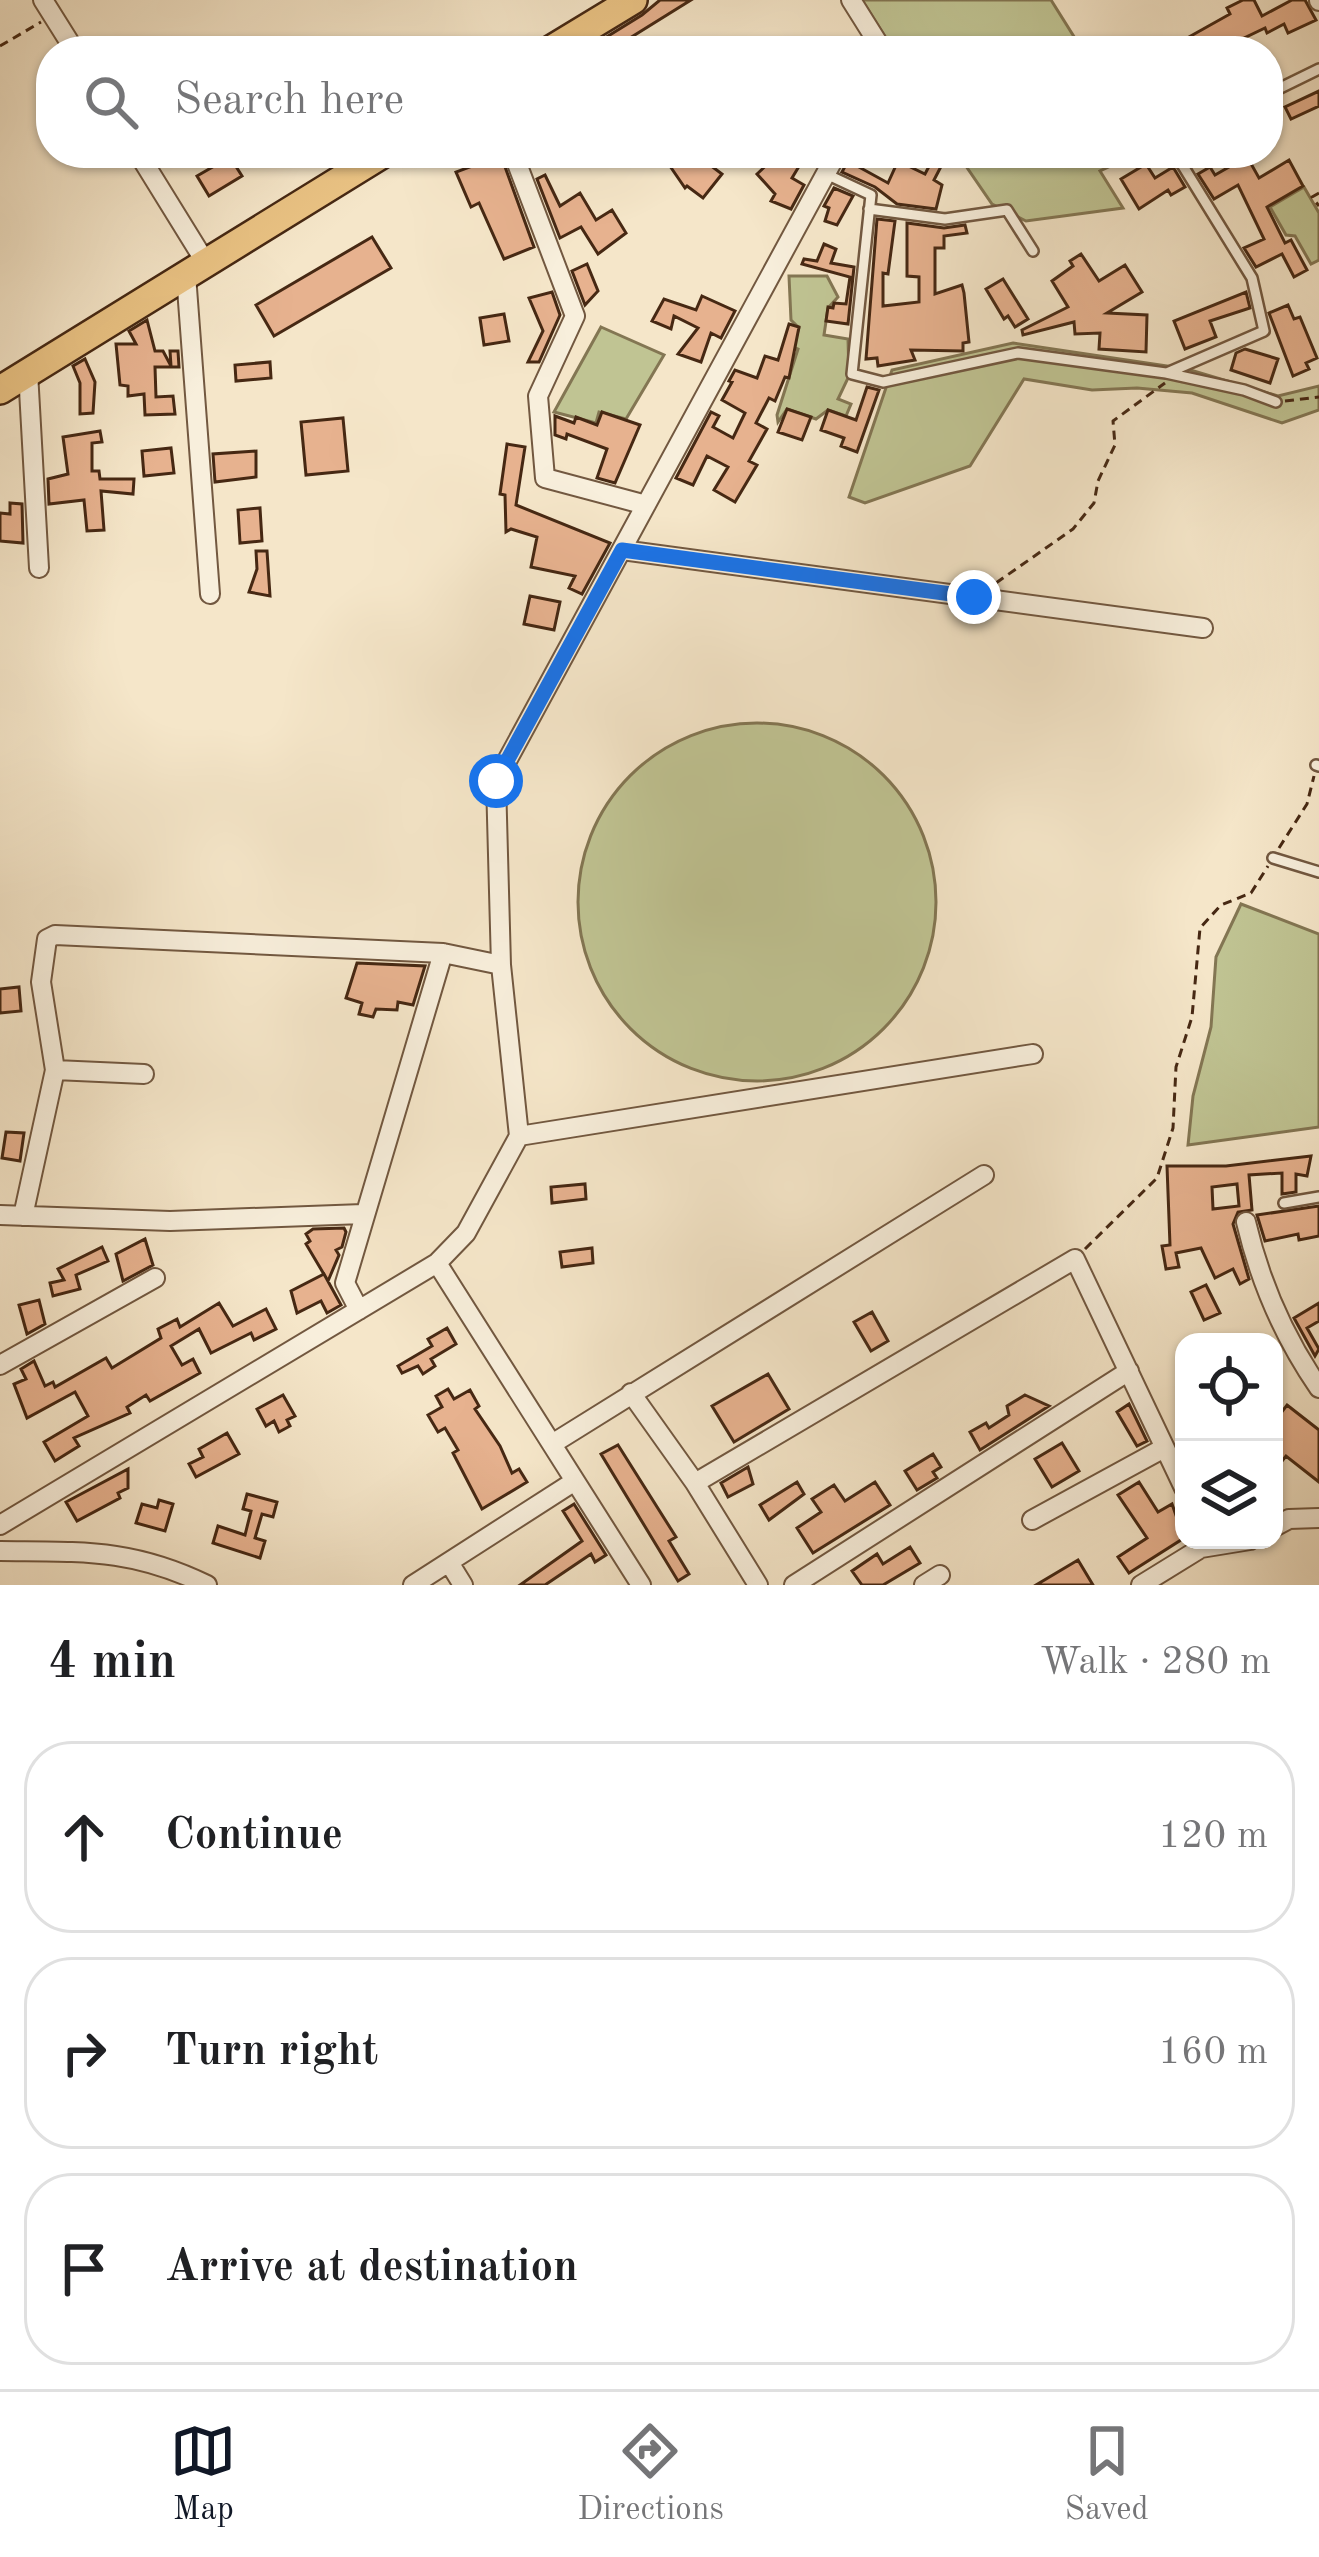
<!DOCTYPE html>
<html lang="en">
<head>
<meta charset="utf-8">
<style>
	body { margin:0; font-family:"Old Standard TT",serif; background:#f2f2f2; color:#202124 }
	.controls { position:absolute; right:36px; bottom:36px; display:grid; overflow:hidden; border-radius:24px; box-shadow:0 3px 9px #0004 }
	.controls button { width:108px; height:108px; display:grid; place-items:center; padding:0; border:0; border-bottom:3px solid #e0e0e0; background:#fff; color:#202124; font:60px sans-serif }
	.stop { position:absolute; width:36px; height:36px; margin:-27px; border:9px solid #1a73e8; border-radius:50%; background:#fff }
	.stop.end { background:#1a73e8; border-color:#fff; box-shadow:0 3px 12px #0008 }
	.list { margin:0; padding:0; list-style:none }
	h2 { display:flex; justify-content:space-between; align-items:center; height:156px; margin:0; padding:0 48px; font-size:51px }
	h2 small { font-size:39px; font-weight:400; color:#757577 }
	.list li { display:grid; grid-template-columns:78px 1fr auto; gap:36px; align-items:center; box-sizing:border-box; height:192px; margin:0 24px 24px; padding:0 24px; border:3px solid #e0e0e0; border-radius:48px }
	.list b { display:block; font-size:45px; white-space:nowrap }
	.list em { font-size:39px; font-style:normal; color:#757577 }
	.icon { flex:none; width:66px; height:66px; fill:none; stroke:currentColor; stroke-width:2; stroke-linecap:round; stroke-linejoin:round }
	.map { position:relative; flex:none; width:1319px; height:1585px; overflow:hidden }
	.search { position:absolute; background:#fff; box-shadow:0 3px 9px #0004; left:36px; right:36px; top:36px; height:132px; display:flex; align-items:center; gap:30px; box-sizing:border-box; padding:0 42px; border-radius:48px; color:#757577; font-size:45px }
	.sheet { height:804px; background:#fff }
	nav { display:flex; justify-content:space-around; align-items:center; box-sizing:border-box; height:168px; border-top:3px solid #e0e0e0; background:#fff; font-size:33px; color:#757577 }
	nav a { display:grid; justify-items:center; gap:6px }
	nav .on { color:#111827 }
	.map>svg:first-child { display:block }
	.green { fill:#c0c493; stroke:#837653; stroke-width:3 }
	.building { fill:#e7b28f; stroke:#462813; stroke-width:3; fill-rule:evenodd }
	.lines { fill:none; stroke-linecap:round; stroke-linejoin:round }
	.service-casing { stroke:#725840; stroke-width:14 }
	.minor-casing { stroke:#725840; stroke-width:22 }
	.primary-casing { stroke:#462813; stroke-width:32 }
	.path { stroke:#462813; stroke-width:3; stroke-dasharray:9 6; stroke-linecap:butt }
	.service { stroke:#f8efdc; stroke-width:9 }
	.minor { stroke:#f8efdc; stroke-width:18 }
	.primary { stroke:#eac384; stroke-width:27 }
	.route { stroke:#1a73e8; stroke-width:15 }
</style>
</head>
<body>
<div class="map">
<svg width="1319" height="1585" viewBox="0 0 1319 1585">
	<rect width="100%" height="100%" fill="#f5e6c9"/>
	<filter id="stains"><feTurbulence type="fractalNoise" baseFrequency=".00167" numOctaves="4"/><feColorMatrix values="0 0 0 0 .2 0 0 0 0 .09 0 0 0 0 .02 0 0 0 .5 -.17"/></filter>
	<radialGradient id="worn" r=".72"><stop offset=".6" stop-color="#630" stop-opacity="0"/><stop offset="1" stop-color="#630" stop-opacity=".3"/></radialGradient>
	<path class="green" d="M862,0H1051L1083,51H894Z
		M957,153H1139L1100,171L1123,208L1026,221L992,204Z
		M1304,187L1319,213V260L1311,264L1295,236L1286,235L1270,207Z
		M789,276H827L838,297L828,308L824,335L848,339L849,376L838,399L851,404L846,416L828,410L816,419L787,409L778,422L777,415L798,349L793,347L799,328L791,320Z
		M601,327L664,355L626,419L599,412L596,423L554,412Z
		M1013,343L1187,369L1278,396L1319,386V410L1282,423L1192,393L1137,388L1092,390L1024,379L970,466L865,503L849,497L892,370Z
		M578 902a179 179 0 1 1 358 0a179 179 0 1 1-358 0Z
		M1241,904L1319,934V1127L1188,1145L1193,1096L1211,1027L1216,957Z"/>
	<path class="building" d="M660,0H691L609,51H595L592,46L642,15Z
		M1243,0H1254L1262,16L1292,0H1305L1316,20L1288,33L1284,24L1267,33L1265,28L1238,41L1243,51H1164L1230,14L1227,8Z
		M1319,91V106L1291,119L1285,107Z
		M492,153H500L534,247L504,259L479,203L471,207L456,172L494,158Z
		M661,153H714L706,162L722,174L703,198L687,186L685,188Z
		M781,153H807L792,178L804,185L791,209L771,201L775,194L757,174L773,159L776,162Z
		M936,153H948L934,180L942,185L936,209L897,204L875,187L842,172L848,161L888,183L898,161L925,174Z
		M1230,153H1245L1259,178L1289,160L1303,186L1267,207L1285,243L1291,240L1307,270L1294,277L1282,254L1256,267L1244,248L1264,239L1238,185L1214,199L1198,174L1210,167L1215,175L1236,163Z
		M230,157L242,176L209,196L197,176Z
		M1146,164L1155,178L1173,167L1185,187L1171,195L1168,190L1139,209L1121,179Z
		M545,175L560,206L580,193L596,220L612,210L626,233L598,254L581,227L560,238L537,179Z
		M834,188L853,196L837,225L825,221L829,208L824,206Z
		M877,219L895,221L888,274L883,273V306L919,302V277L907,276V223L944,228L965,225L967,233L944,236V248H935V294L962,285L964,293L969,342L963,343V351L911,350L915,360L878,366L877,358L866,359Z
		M372,237L391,268L274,336L256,305Z
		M824,244L836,249L831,263L854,267L848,324L826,321L828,307L833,308L834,303L846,304L850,277L802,264L804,259L817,261Z
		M1081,254L1099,281L1125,265L1142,292L1107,313L1147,315L1146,352L1099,349L1100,333L1075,334L1074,322L1023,335L1022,330L1068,307L1052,281L1073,266L1070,261Z
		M587,264L598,291L585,305L572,271Z
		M1003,279L1028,319L1015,327L1008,316L1004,319L986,289Z
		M552,292L560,315L539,362H528L543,331L529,298Z
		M1246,292L1250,308L1210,321L1216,337L1185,349L1174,321Z
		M702,296L735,311L721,338L711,333L701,362L678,354L698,328L674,316L671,329L652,321L664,299L696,310Z
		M1288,305L1294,319L1300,317L1317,358L1306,363L1309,369L1293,376L1269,313Z
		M504,314L509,341L484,345L480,318Z
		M147,320L155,351H163L171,366L170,351H178L179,367H155L156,397L173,396L175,414L145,415L144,394L128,396V386L120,385L116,344H136L129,331Z
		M789,324L799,327L789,378L785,377L775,401L769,398L756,423L767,429L749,461L757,465L735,502L714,490L728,467L707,456L693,485L676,478L711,412L719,416L713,427L733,438L745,413L722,400L732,382L729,381L735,370L757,378L765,356L778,360Z
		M1245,349L1278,359L1270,383L1231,370L1236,353Z
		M85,359L95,382L93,413L80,414V383L73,366Z
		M270,362L271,378L236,381L235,365Z
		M867,387L879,390L857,452L841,446L844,438L821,430L828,410L856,420Z
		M787,409L811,417L802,440L778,432Z
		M602,412L640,425L615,483L597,478L607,449L567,434L566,439L555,435V416L574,423L576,417L597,425Z
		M343,418L348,471L306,475L301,422Z
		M100,431L102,442L92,443V471H99L100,479H134L133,494L101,491L104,530L87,531L84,500L49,504L48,479L68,474L63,437Z
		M507,444L525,447L516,505L610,543L582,594L569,588L575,576L531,567L537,537L511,529L506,532L505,495L500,494Z
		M171,448L174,473L144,476L142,451Z
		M256,451V477L215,482L213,454Z
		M10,503L22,504L23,543L0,541V513L10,514Z
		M260,508L262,541L240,543L238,510Z
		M256,551H267L270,596L249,592L257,569Z
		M530,596L560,602L554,630L524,624Z
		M357,963L425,966L413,1005L398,1002L397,1010L376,1009L373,1017L359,1014L362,1003L346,998Z
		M19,987L21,1011L0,1013V989Z
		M6,1132L24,1133L20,1161L2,1158Z
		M1311,1156L1307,1176L1296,1174V1192L1282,1194V1173L1249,1175L1252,1210L1238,1212L1233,1224L1249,1279L1240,1284L1233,1269L1215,1278L1201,1248L1176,1253L1179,1267L1166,1269L1162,1246L1170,1245L1167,1166H1226ZM1237,1184L1239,1206L1213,1209L1212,1187Z
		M585,1184L586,1199L552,1203L551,1187Z
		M1319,1206V1236L1299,1240L1298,1234L1265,1241L1257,1215Z
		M344,1228L346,1232L342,1247L336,1250L339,1255L328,1281L306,1244L310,1241L306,1234L313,1229Z
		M145,1239L153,1265L123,1281L116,1254Z
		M102,1247L108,1261L76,1275L80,1289L53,1296L50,1283L64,1280L58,1269Z
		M592,1248L593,1263L562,1267L560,1252Z
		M324,1274L341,1305L327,1313L321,1301L297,1313L291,1291Z
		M1206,1285L1220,1313L1204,1320L1191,1292Z
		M39,1300L45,1324L27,1334L19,1305Z
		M219,1303L233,1326L266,1309L276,1329L254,1340L251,1333L211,1353L199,1329L171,1346L182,1365L193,1359L200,1373L150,1401L146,1395L127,1407L130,1413L74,1438L79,1446L55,1461L44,1442L88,1416L75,1392L27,1418L14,1384L26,1379L21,1369L34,1361L45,1386L53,1382L55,1387L106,1358L112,1368L161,1338L158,1329L177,1319L180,1327Z
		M1319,1303V1321L1307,1328L1319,1349L1315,1356L1294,1318Z
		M872,1312L888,1341L871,1351L854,1322Z
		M447,1328L456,1344L431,1359L435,1366L423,1374L418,1366L402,1373L398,1366L432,1346L428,1339Z
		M768,1374L789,1409L734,1442L712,1406Z
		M448,1389L454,1399L470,1390L479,1406L475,1409L500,1446L512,1473L519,1469L527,1482L482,1509L453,1453L458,1450L445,1428L438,1432L428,1415L442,1407L436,1396Z
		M283,1395L295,1416L287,1420L290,1426L279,1432L274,1421L266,1426L257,1409Z
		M1025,1395L1049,1406L980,1450L970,1432L986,1423L989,1428L1009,1415L1007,1406Z
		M1129,1404L1147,1441L1137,1446L1117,1412Z
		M1287,1405L1319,1430V1482L1286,1456L1282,1461L1274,1454V1422Z
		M227,1433L239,1454L196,1477L189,1464L203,1457L199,1449Z
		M1062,1443L1079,1471L1052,1487L1035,1459Z
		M618,1445L676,1537L669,1541L689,1574L678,1581L601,1454Z
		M933,1454L941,1467L933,1472L937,1478L917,1490L905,1471Z
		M748,1467L753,1484L728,1497L721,1483Z
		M128,1469V1488L118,1493L120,1498L77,1521L66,1502Z
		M797,1482L804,1494L769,1520L760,1505Z
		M875,1482L890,1505L813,1553L797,1528L821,1512L812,1499L834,1485L845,1501Z
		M1139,1482L1158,1512L1172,1504L1184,1538L1129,1573L1118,1557L1147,1538L1118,1495Z
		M247,1494L277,1502L273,1517L262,1514L255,1538L265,1541L260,1558L213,1543L218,1526L245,1535L251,1511L243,1509Z
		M159,1500L173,1504L165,1531L136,1523L142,1504L157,1508Z
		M574,1504L606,1555L595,1562L591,1554L545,1585H520L582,1541L563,1511Z
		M910,1547L920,1563L883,1585H862L852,1571L877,1554L883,1564Z
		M1078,1560L1093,1585H1036Z"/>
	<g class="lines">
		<defs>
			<path id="service" d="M1268,94L1319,69
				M826,174L871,195L852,374L883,382L1018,353L1166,373L1244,390L1276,402
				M869,209L945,219L1007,210L1033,251
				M1167,373L1264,331L1252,278L1175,153
				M1316,765L1319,766
				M1273,858L1319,872
				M1284,1203L1319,1197"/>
			<path id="minor" d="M43,0L75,51
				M851,0L883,51
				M1319,0V1
				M138,153L206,263
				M513,153L575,316L538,396L545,478L646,505
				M186,275L210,594
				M28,372L39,568
				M622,550L1203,628
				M55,1070L144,1074
				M519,1136L1033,1054
				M0,1215L170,1221L363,1214
				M23,1216L55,1070L41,982L47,939L55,935L443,953L501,965
				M1246,1222C1260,1282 1284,1337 1319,1388
				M437,1263L641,1585
				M359,1310L345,1283L443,953
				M0,1365L155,1278
				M631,1393L695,1483L758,1585
				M552,1444L984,1175
				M695,1483L1075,1259L1184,1488
				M1032,1520L1164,1448
				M0,1525L437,1263L466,1233L519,1136L501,965L496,781L837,153
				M1274,1527L1289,1519L1319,1518
				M0,1551C81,1552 131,1548 207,1585
				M450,1564L463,1585
				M413,1585L575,1481
				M794,1585L1129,1371
				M924,1585L940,1575
				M1141,1585L1201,1548L1250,1540"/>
			<path id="primary" d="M549,51L633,0
				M0,390L384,153"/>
		</defs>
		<use href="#service" class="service-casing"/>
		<use href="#minor" class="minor-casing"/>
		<use href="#primary" class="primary-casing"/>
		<path class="path" d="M0,46L41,22
			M1319,193L1312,197L1319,206
			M1285,401L1319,397
			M996,583L1073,529L1094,503L1098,481L1115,445L1113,421L1165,383
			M1279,848L1307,804L1314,776
			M1085,1249L1157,1178L1173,1128L1176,1067L1192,1017L1200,928L1221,905L1251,893L1268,866"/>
		<use href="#service" class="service"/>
		<use href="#minor" class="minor"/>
		<use href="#primary" class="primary"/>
	</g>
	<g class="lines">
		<path class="route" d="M496,781L622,550L974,597"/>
	</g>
	<rect width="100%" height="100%" filter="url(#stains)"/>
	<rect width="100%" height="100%" fill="url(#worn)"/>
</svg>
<div class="controls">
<button><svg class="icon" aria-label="locate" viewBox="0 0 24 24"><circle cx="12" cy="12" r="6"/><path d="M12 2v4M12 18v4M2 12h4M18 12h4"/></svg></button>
<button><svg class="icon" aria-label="layers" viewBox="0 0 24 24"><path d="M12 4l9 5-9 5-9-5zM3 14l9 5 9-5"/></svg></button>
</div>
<div class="stop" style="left:496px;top:781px"></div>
<div class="stop end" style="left:974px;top:597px"></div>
<div class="search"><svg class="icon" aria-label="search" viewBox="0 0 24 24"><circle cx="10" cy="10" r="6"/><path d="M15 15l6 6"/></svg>Search here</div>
</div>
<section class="sheet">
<h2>4 min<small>Walk · 280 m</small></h2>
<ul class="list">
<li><svg class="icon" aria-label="ahead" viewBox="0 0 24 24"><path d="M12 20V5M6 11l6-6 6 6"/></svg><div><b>Continue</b></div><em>120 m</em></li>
<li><svg class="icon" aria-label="right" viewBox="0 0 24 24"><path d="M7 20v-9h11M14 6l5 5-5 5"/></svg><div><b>Turn right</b></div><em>160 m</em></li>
<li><svg class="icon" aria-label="arrive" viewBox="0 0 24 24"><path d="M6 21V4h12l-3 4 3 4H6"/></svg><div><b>Arrive at destination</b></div></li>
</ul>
</section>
<nav>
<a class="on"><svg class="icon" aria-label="map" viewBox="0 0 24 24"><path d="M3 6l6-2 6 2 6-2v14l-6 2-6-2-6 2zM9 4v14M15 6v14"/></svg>Map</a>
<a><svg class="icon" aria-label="directions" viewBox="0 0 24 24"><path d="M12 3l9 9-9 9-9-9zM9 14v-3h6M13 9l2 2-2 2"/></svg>Directions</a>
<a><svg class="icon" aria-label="saved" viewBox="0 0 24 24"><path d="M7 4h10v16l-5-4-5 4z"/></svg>Saved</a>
</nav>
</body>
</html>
